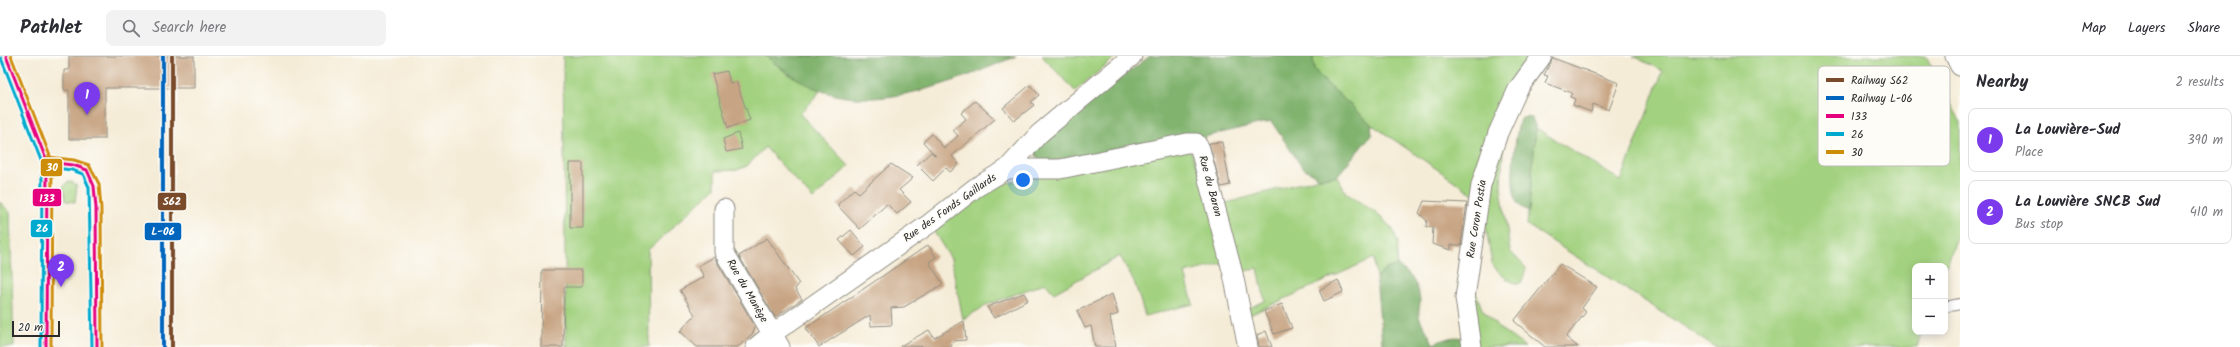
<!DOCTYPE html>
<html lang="en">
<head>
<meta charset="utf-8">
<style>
	body { margin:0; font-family:Kalam,sans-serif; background:#f2f2f3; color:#2b2b33 }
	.controls { position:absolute; right:12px; bottom:12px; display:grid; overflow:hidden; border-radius:8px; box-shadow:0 2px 10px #0003 }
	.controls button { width:36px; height:36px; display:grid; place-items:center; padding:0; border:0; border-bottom:1px solid #e1e1e2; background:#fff; color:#2b2b33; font:20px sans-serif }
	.scale { position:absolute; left:12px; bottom:10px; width:48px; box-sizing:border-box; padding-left:4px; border:2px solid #2b2b2b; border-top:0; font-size:11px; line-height:14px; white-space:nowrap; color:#2b2b2b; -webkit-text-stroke:3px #fdfcf7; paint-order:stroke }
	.you { position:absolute; left:1023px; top:124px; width:14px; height:14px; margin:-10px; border:3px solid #fff; border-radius:50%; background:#1a73e8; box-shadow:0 0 0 6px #1a73e833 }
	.badge { display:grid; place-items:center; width:26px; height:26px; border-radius:50%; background:#7c3aed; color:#fff; font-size:13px; font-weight:700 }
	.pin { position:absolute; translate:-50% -33px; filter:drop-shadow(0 1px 2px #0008) }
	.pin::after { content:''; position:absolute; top:21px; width:14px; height:12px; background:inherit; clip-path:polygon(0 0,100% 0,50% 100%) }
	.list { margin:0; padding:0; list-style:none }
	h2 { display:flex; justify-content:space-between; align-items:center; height:52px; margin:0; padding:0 16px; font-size:17px }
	h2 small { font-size:13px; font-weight:400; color:#7c7c81 }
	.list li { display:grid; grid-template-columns:26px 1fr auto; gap:12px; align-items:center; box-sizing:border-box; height:64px; margin:0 8px 8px; padding:0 8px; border:1px solid #e1e1e2; border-radius:8px }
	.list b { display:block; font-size:15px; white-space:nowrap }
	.list p { margin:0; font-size:13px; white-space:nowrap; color:#7c7c81 }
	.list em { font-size:13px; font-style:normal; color:#7c7c81 }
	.icon { flex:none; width:22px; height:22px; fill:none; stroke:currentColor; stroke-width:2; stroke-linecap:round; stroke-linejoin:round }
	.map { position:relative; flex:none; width:1960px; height:291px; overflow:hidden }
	header { display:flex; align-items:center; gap:24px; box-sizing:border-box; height:56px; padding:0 20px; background:#fff; border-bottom:1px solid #e1e1e2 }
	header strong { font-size:19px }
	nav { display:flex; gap:22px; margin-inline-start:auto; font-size:14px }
	.search { width:280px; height:36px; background:#f2f2f3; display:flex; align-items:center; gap:10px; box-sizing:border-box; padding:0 14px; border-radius:8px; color:#7c7c81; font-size:15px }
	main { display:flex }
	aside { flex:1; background:#fff }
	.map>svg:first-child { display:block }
	.green { fill:#a2d17f; stroke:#667e55 }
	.forest { fill:#81b36e; stroke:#566f4c }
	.building { fill:#c7a483 }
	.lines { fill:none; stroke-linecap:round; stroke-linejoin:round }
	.lane-casing { stroke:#908c81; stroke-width:12 }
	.street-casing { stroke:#908c81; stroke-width:21 }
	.lane { stroke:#fff; stroke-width:10 }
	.street { stroke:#fff; stroke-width:19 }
	.bus-1-casing { stroke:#fdfcf7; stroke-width:6 }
	.bus-2-casing { stroke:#fdfcf7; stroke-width:6 }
	.bus-3-casing { stroke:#fdfcf7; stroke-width:6 }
	.bus-1 { stroke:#e5007d; stroke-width:3 }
	.bus-2 { stroke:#00a9ce; stroke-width:3 }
	.bus-3 { stroke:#ce8d09; stroke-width:3 }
	.rail-1-casing { stroke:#fdfcf7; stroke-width:7 }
	.rail-2-casing { stroke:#fdfcf7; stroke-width:7 }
	.rail-1 { stroke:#7a4b2a; stroke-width:4 }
	.rail-2 { stroke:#0065bd; stroke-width:4 }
	.labels { text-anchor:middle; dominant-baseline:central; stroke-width:3.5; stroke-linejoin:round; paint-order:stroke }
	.street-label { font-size:11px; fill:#2b2b2b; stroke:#fdfcf7 }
	.key { fill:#fdfcf7; stroke:#bebdba; stroke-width:1 }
	.key-label { font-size:11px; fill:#2b2b2b }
	.line-badge { stroke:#fdfcf7; stroke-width:1.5 }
	.badge-label { font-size:11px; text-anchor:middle; font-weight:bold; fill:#fff }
</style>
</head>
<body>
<header>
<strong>Pathlet</strong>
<div class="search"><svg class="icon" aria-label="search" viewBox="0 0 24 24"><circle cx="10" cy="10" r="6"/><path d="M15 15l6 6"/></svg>Search here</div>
<nav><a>Map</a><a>Layers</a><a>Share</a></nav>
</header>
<main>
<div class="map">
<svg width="1960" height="291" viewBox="0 0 1960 291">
	<rect width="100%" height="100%" fill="#fdfcf7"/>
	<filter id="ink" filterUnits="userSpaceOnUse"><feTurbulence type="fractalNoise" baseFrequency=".025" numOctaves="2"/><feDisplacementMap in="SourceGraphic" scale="8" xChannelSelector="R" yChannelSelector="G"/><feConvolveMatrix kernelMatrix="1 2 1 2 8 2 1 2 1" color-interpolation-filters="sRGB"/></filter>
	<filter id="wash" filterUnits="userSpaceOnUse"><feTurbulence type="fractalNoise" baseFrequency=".012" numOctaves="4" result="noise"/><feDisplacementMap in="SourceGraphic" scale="16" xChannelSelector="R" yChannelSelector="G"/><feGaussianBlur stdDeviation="0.9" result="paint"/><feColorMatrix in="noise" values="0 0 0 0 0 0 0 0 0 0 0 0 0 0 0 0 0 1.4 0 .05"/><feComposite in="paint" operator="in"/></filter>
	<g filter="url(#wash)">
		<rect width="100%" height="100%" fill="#f5ecd7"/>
		<path class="green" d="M563,0H766L788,18L821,34L800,58L849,110L813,143L765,91L747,110L737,114L715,115V132L648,194L649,291H566Z
			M1042,0H1117L1075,35Z
			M1313,0H1542L1518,33L1503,90L1501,131L1510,195L1526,212L1522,226L1518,228C1507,225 1499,217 1492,208L1480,136L1479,142L1371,68L1321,22L1314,13Z
			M1633,0H1926L1960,65V174L1945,214V210H1915V276H1922L1917,291H1716L1527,169L1536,72L1621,125L1663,15Z
			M1187,87L1215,150L1319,122L1337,120L1346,137L1376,157L1392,172L1398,186L1397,210L1388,212L1376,221L1374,202L1243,262L1242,255L1265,245L1258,212L1233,218L1230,206L1185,217L1193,248L1145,260L1135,228L1120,200L1054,237L1045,227L989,248L963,263L951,203L929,168L980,138L1007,127Z
			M67,126H72L77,130L75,146L66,145L63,132Z
			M0,146L10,156L14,291H0Z
			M1473,229L1482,253L1498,271L1525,291H1472Z"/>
		<path class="forest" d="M766,0H1016C963,23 882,56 825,36C803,28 784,15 766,0Z
			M1150,0H1313L1314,13L1321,22L1371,68L1372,78L1337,120L1319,122L1302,111L1271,65L1208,80L1196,87L1043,106L1037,101L1034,93L1086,48Z
			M1526,61L1532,62L1536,72L1529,155C1525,153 1520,151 1518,148C1508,132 1515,81 1520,63Z
			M1397,210C1410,216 1419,229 1420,245C1420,250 1418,255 1419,260C1420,266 1430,278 1433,288C1448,282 1452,279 1469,283L1472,291H1389L1382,286L1376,221L1388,212Z"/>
		<g id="blocks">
			<path class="building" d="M69,0H194V32H105V83H69V34H64V14H69Z
				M1553,2L1619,27L1609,54L1593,48L1591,56L1573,49L1575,43L1570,41L1572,37L1545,27L1548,20L1544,19Z
				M727,15L730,27L736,25L750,64L728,72L712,18Z
				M1030,29L1039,39L1031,46L1034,49L1014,65L1003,52Z
				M975,45L995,63L952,100L959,108L950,116L946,112L933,125L917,109L931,96L936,100L923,86L932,78L944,92L958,80L953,74L966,63L961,57Z
				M738,77L742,93L726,96L723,83Z
				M1222,86L1230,129L1221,131L1209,87Z
				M570,107H583V172H570Z
				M891,108L913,122L899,134L911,146L897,158L887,148L860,173L837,149L854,133L859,137Z
				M1424,145L1467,147L1461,189H1451V194L1432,188L1433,171H1426L1427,165L1419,157Z
				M851,174L865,191L854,200L839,184Z
				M767,182L799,228L795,233L802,243L775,261L739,200Z
				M928,189L936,201L929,206L943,228L904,251L891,252L892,269L871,270L870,259L819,291L806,272Z
				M714,201L755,270L753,277L738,291H697L680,275L695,259L680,234L704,221L698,210Z
				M1560,208L1597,231L1582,252L1586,256L1566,281L1578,291H1545L1514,265Z
				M542,214H582V231H564L563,291H541Z
				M1338,224L1343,236L1324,245L1319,234Z
				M1024,237L1028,244L994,262L987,251Z
				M1112,238L1118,258L1110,261L1116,291H1095L1091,270L1085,272L1077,255Z
				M1282,248L1292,272L1274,278L1264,255Z
				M964,265L966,284L953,285L951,291L900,290L929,274L934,282Z
				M1266,275L1272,291H1259L1257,279Z"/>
		</g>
	</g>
	<g filter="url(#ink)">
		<use href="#blocks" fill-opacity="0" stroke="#908c81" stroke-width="1"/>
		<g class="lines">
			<defs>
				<path id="lane" d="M6,0L47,106L46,291
					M47,106L73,109L87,114L94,130L96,152L97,291
					M1945,251L1960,248"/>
				<path id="street" d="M1955,0L1960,10
					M1007,113H1060L1187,87H1196L1200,93L1233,218L1248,291
					M724,153V196L780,291
					M756,291L772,278L929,168L975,132L1007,113L1039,78L1132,0
					M1472,291L1465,242L1481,129L1498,77L1518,33L1542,0"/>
			</defs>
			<use href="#lane" class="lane-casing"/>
			<use href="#street" class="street-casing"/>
			<use href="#lane" class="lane"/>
			<use href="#street" class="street"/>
			<defs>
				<path id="bus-1" d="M6,0L47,106L46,291
					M47,106L73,109L87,114L94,130L96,152L97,291"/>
				<path id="bus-2" d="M1,2L42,107L41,291
					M46,111L72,114L83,118L89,131L92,291"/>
				<path id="bus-3" d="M11,0L52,105L51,291
					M48,101L74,104L89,109L99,128L101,152L102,291"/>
			</defs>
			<use href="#bus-1" class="bus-1-casing"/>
			<use href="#bus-2" class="bus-2-casing"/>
			<use href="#bus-3" class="bus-3-casing"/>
			<use href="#bus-1" class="bus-1"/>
			<use href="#bus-2" class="bus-2"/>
			<use href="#bus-3" class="bus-3"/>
			<defs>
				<path id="rail-1" d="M172,0V291"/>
				<path id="rail-2" d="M163,0V291"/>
			</defs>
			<use href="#rail-1" class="rail-1-casing"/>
			<use href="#rail-2" class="rail-2-casing"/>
			<use href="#rail-1" class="rail-1"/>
			<use href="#rail-2" class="rail-2"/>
		</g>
	</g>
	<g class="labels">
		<g class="street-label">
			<text transform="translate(1210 130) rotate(75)">Rue du Baron</text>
			<text transform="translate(950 152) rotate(-35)">Rue des Fonds Gaillards</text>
			<text transform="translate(1477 163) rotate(-81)">Rue Coron Postia</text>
			<text transform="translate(747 235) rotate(60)">Rue du Manège</text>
		</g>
	</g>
	<rect x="1818" y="10" width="132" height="100" rx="6" class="key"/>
	<rect x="1826" y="22" width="18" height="4" fill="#7a4b2a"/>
	<rect x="1826" y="40" width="18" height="4" fill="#0065bd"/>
	<rect x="1826" y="58" width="18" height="4" fill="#e5007d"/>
	<rect x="1826" y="76" width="18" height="4" fill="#00a9ce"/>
	<rect x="1826" y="94" width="18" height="4" fill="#ce8d09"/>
	<g class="key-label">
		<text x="1851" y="28">Railway S62</text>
		<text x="1851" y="46">Railway L-06</text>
		<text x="1851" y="64">133</text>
		<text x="1851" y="82">26</text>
		<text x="1851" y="100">30</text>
	</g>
	<g class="line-badge">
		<rect x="40" y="102" width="23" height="19" rx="4" fill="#ce8d09"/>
		<rect x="32" y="132" width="30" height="19" rx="4" fill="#e5007d"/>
		<rect x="157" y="136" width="30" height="19" rx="4" fill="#7a4b2a"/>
		<rect x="30" y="163" width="23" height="19" rx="4" fill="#00a9ce"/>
		<rect x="144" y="166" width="38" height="19" rx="4" fill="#0065bd"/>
	</g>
	<g class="badge-label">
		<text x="52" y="115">30</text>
		<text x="47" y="146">133</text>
		<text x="172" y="149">S62</text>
		<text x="42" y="176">26</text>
		<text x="163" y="179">L-06</text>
	</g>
</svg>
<div class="controls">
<button>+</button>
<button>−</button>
</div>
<div class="scale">20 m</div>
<div class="you"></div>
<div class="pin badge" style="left:87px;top:59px">1</div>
<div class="pin badge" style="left:61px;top:231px">2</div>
</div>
<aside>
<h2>Nearby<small>2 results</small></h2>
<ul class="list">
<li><span class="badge">1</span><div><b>La Louvière-Sud</b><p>Place</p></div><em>390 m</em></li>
<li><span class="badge">2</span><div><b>La Louvière SNCB Sud</b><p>Bus stop</p></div><em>410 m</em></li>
</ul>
</aside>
</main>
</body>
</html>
